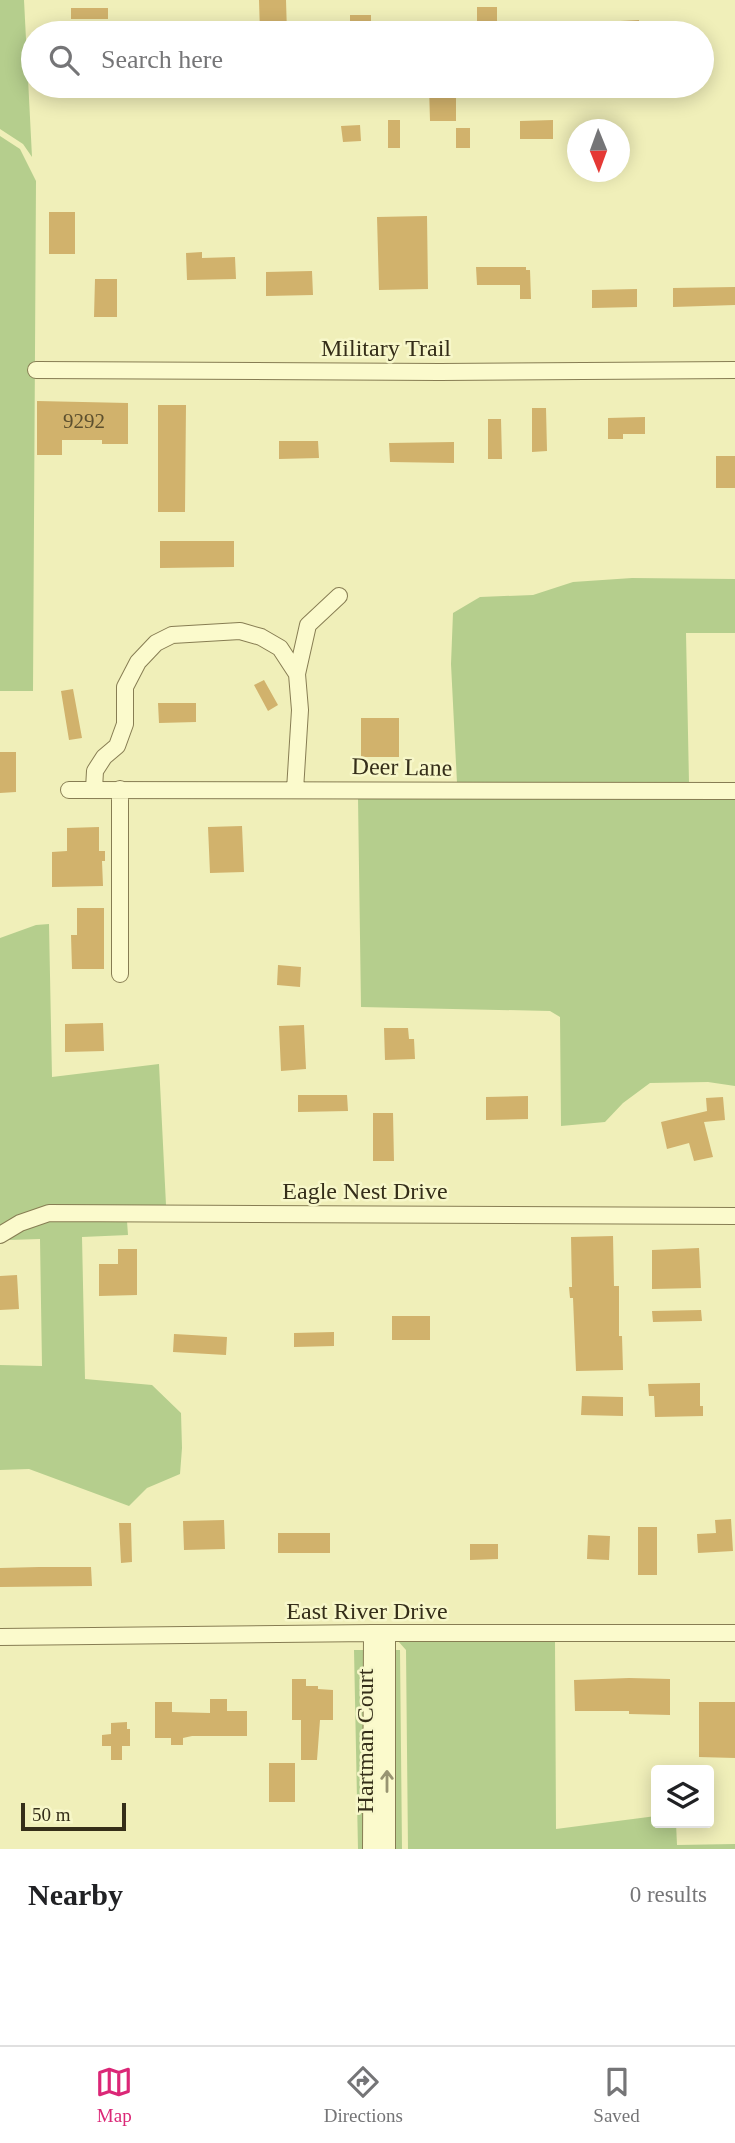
<!DOCTYPE html>
<html lang="en">
<head>
<meta charset="utf-8">
<style>
	body { margin:0; font-family:Georgia,serif; background:#f2f2f2; color:#202124 }
	.controls { position:absolute; right:21px; bottom:21px; display:grid; overflow:hidden; border-radius:7px; box-shadow:0 4px 18px #0003 }
	.controls button { width:63px; height:63px; display:grid; place-items:center; padding:0; border:0; border-bottom:2px solid #e0e0e0; background:#fff; color:#202124; font:35px sans-serif }
	.compass { position:absolute; left:567px; top:119px; width:63px; height:63px; border-radius:50%; background:#fff; box-shadow:0 4px 18px #0003; rotate:179deg }
	.scale { position:absolute; left:21px; bottom:18px; width:105px; box-sizing:border-box; padding-left:7px; border:4px solid #352e19; border-top:0; font-size:19px; line-height:24px; white-space:nowrap; color:#352e19; -webkit-text-stroke:5px #f7f7c9; paint-order:stroke }
	.list { margin:0; padding:0; list-style:none }
	h2 { display:flex; justify-content:space-between; align-items:center; height:91px; margin:0; padding:0 28px; font-size:30px }
	h2 small { font-size:23px; font-weight:400; color:#757577 }
	.icon { flex:none; width:38px; height:38px; fill:none; stroke:currentColor; stroke-width:2; stroke-linecap:round; stroke-linejoin:round }
	.map { position:relative; flex:none; width:735px; height:1849px; overflow:hidden }
	.search { position:absolute; background:#fff; box-shadow:0 4px 18px #0003; left:21px; right:21px; top:21px; height:77px; display:flex; align-items:center; gap:18px; box-sizing:border-box; padding:0 24px; border-radius:38px; color:#757577; font-size:26px }
	.sheet { height:196px; background:#fff }
	nav { display:flex; justify-content:space-around; align-items:center; box-sizing:border-box; height:98px; border-top:2px solid #e0e0e0; background:#fff; font-size:19px; color:#757577 }
	nav a { display:grid; justify-items:center; gap:4px }
	nav .on { color:#db2777 }
	.map>svg:first-child { display:block }
	.green { fill:#b5ce8d }
	.building { fill:#d1b26c }
	.lines { fill:none; stroke-linecap:round; stroke-linejoin:round }
	.minor-casing { stroke:#877d53; stroke-width:18 }
	.minor { stroke:#fbfacc; stroke-width:16 }
	.oneway { stroke:#989472 }
	.labels { text-anchor:middle; dominant-baseline:central; stroke-width:5; stroke-linejoin:round; paint-order:stroke }
	.number-label { font-size:21px; fill:#5c4f2e }
	.street-label { font-size:24px; fill:#352e19; stroke:#f7f7c9 }
</style>
</head>
<body>
<div class="map">
<svg width="735" height="1849" viewBox="0 0 735 1849">
	<rect width="100%" height="100%" fill="#f0efb9"/>
	<path class="green" d="M0,0H24L32,157L23,144L0,129Z
		M0,136L20,149L36,181L33,691H0Z
		M632,578L735,579V633H686L689,783H457L451,664L453,613L480,597L533,595L573,582Z
		M358,798L735,799V1086L708,1082L650,1083L623,1103L605,1122L561,1126L560,1017L550,1011L361,1007Z
		M49,924L52,1077L159,1064L166,1205H47L18,1216L0,1226V938L36,925Z
		M50,1221H127L128,1235L82,1237L85,1379L152,1385L181,1413L182,1448L180,1474L147,1488L129,1506L29,1469L0,1470V1365L42,1366L40,1239L8,1240L22,1231Z
		M398,1641H555L556,1829L656,1816V1823H676L677,1845L735,1844V1849H408L406,1650Z
		M354,1650H400L402,1849H358Z"/>
	<path class="building" d="M259,0H286L287,33H260Z
		M477,7H497V33H477Z
		M71,8H108V19H71Z
		M350,15H371V33H350Z
		M639,20V33H620V21Z
		M591,22V33H568V23Z
		M429,86H480V96H456V121H430Z
		M388,120H400V148H388Z
		M553,120V139H520V121Z
		M360,125L361,141L343,142L341,126Z
		M456,128H470V148H456Z
		M49,212H75V254H49Z
		M427,216L428,289L379,290L377,217Z
		M202,252V258L235,257L236,279L187,280L186,253Z
		M476,267H526V270H530L531,299H520V285H477Z
		M312,271L313,295L266,296V272Z
		M95,279H117V317H94Z
		M735,287V305L673,307V288Z
		M637,289V307L592,308V290Z
		M37,401L128,403V444H102V440H62V455H37Z
		M158,405H186L185,512H158Z
		M532,408H546L547,451L532,452Z
		M645,417V434H623V439H608V418Z
		M488,419H501L502,459H488Z
		M279,441H318L319,458L279,459Z
		M454,442V463L390,462L389,443Z
		M716,456H735V488H716Z
		M160,541H234V567L160,568Z
		M264,680L278,705L268,711L254,685Z
		M73,689L82,738L69,740L61,691Z
		M158,703H196V722L159,723Z
		M361,718H399V757H361Z
		M0,752H16V792L0,793Z
		M242,826L244,872L210,873L208,827Z
		M99,827V851H105V861H102L103,886L52,887V852L67,851V828Z
		M77,908H104V969H72L71,935H77Z
		M278,965L301,967L300,987L277,985Z
		M103,1023L104,1051L65,1052V1024Z
		M304,1025L306,1069L281,1071L279,1026Z
		M384,1028H408L409,1039H414L415,1059L385,1060Z
		M298,1095H347L348,1111L298,1112Z
		M528,1096V1119L486,1120V1097Z
		M723,1097L725,1120L704,1122L713,1157L694,1161L689,1143L667,1149L661,1122L707,1111L706,1098Z
		M373,1113H393L394,1161H373Z
		M613,1236L614,1286H619V1336H622L623,1370L576,1371L573,1298H570L569,1287H572L571,1237Z
		M699,1248L701,1288L652,1289V1250Z
		M118,1249H137V1295L99,1296V1264H118Z
		M17,1275L19,1309L0,1310V1276Z
		M701,1310L702,1321L653,1322L652,1311Z
		M392,1316H430V1340H392Z
		M334,1332V1346L294,1347V1333Z
		M174,1334L227,1337L226,1355L173,1352Z
		M700,1383V1406H703V1416L655,1417L654,1396H649L648,1384Z
		M582,1396L623,1397V1416L581,1415Z
		M731,1519L733,1551L698,1553L697,1534L716,1533L715,1520Z
		M224,1520L225,1549L184,1550L183,1521Z
		M119,1523H131L132,1562L121,1563Z
		M638,1527H657V1575H638Z
		M278,1533H330V1553H278Z
		M588,1535L610,1536L609,1560L587,1559Z
		M470,1544H498V1559L470,1560Z
		M39,1567H91L92,1586L0,1587V1568Z
		M629,1678L670,1679V1715L629,1714V1711H575L574,1680Z
		M292,1679H306V1686H318V1689L333,1690V1720H320L317,1760H301V1720H292Z
		M210,1699H227V1711H247V1736H192L183,1738V1745H171V1738H155V1702H172V1712L210,1713Z
		M699,1702H735V1758L699,1757Z
		M127,1722V1729H130V1746H122V1760H111V1746H102V1735L111,1734V1723Z
		M269,1763H295V1802H269Z"/>
	<g class="lines">
		<defs>
			<path id="minor" d="M36,370L440,372L735,370
				M297,674L308,625L339,596
				M94,789L95,771L104,757L117,746L125,724V687L138,662L156,643L172,635L240,631L261,637L280,648L297,674L300,710L295,790
				M69,790L735,791
				M120,974V789
				M0,1235L20,1223L49,1213L735,1216
				M0,1637L372,1633H735
				M371,1849L372,1633
				M387,1849V1633"/>
		</defs>
		<use href="#minor" class="minor-casing"/>
		<use href="#minor" class="minor"/>
	</g>
	<defs><path id="oneway-shaft" d="M-6 0H5M1.5-3L5.5 0L1.5 3" fill="none" stroke-width="1.6" stroke-linecap="round" stroke-linejoin="round" transform="scale(1.75)"/></defs>
	<use class="oneway" href="#oneway-shaft" transform="translate(387 1781) rotate(-90)"/>
	<g class="labels">
		<g class="number-label">
			<text x="84" y="421">9292</text>
		</g>
		<g class="street-label">
			<text x="386" y="348">Military Trail</text>
			<text transform="translate(402 767) rotate(1)">Deer Lane</text>
			<text x="365" y="1191">Eagle Nest Drive</text>
			<text x="367" y="1611">East River Drive</text>
			<text transform="translate(365 1741) rotate(-90)">Hartman Court</text>
		</g>
	</g>
</svg>
<div class="controls">
<button><svg class="icon" aria-label="layers" viewBox="0 0 24 24"><path d="M12 4l9 5-9 5-9-5zM3 14l9 5 9-5"/></svg></button>
</div>
<svg class="compass" viewBox="-18 -18 36 36"><path d="M0-13l5 13h-10z" fill="#e53935"/><path d="M0 13l5-13h-10z" fill="#757577"/></svg>
<div class="scale">50 m</div>
<div class="search"><svg class="icon" aria-label="search" viewBox="0 0 24 24"><circle cx="10" cy="10" r="6"/><path d="M15 15l6 6"/></svg>Search here</div>
</div>
<section class="sheet">
<h2>Nearby<small>0 results</small></h2>
<ul class="list">
</ul>
</section>
<nav>
<a class="on"><svg class="icon" aria-label="map" viewBox="0 0 24 24"><path d="M3 6l6-2 6 2 6-2v14l-6 2-6-2-6 2zM9 4v14M15 6v14"/></svg>Map</a>
<a><svg class="icon" aria-label="directions" viewBox="0 0 24 24"><path d="M12 3l9 9-9 9-9-9zM9 14v-3h6M13 9l2 2-2 2"/></svg>Directions</a>
<a><svg class="icon" aria-label="saved" viewBox="0 0 24 24"><path d="M7 4h10v16l-5-4-5 4z"/></svg>Saved</a>
</nav>
</body>
</html>
